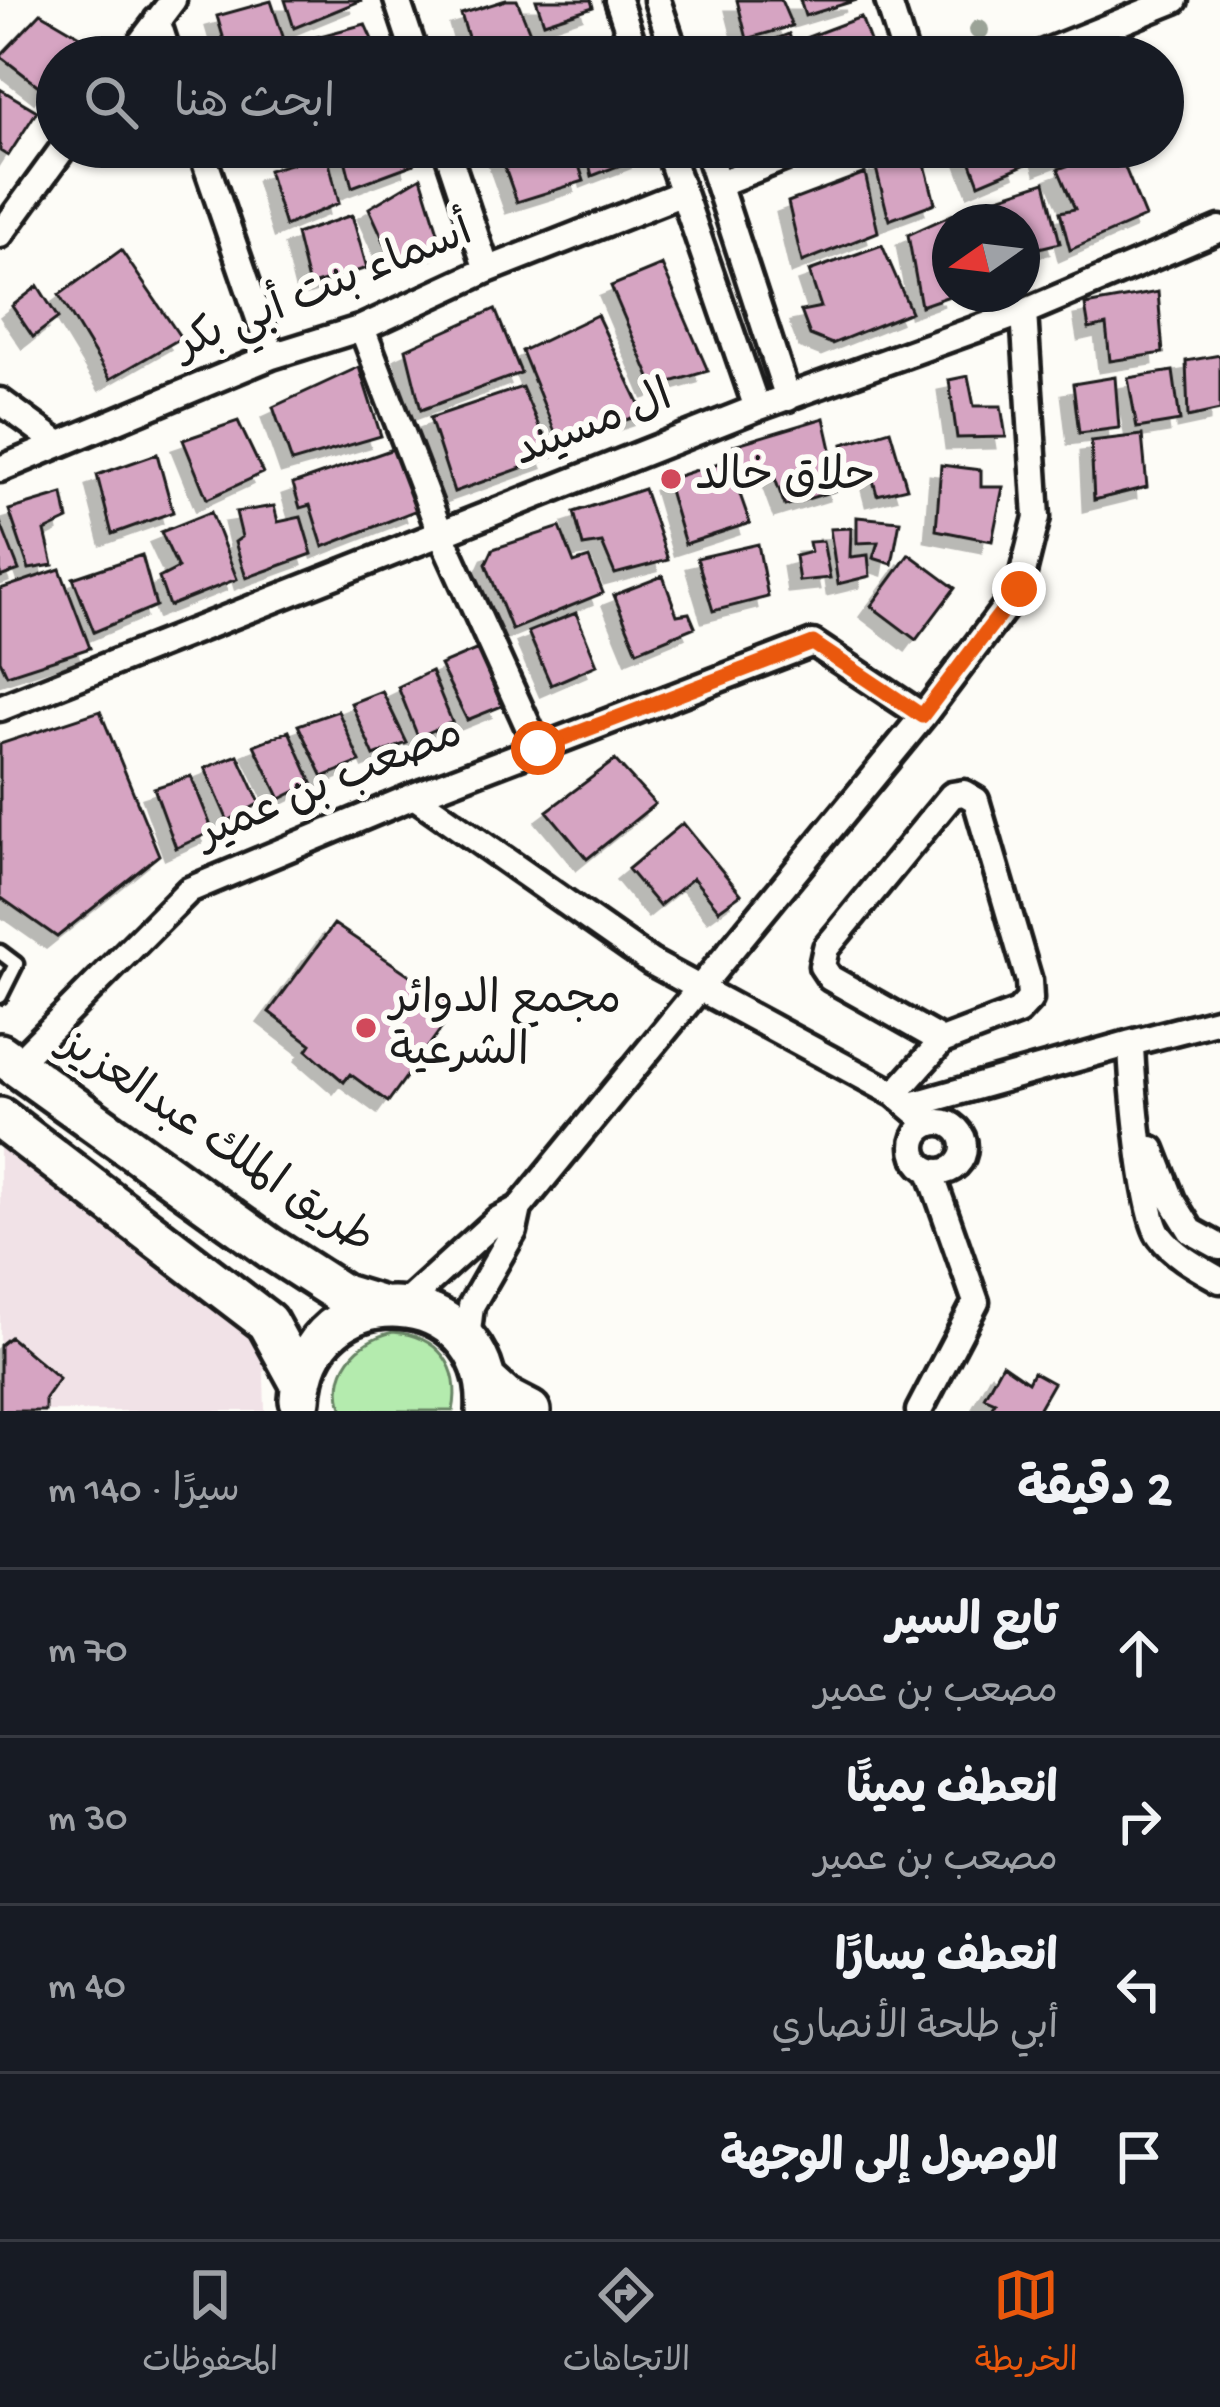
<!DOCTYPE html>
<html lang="ar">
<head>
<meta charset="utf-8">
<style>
	body { margin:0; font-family:"Gochi Hand","Playpen Sans Arabic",sans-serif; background:#20242c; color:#f1f3f6; direction:rtl }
	.compass { position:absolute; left:932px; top:204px; width:108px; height:108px; border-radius:50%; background:#171b24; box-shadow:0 3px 9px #0004; rotate:256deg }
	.stop { position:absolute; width:36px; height:36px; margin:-27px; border:9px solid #ea580c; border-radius:50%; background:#fff }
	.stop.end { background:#ea580c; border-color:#fff; box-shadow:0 3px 12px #0008 }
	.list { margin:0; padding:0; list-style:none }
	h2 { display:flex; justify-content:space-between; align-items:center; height:156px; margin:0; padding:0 48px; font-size:51px }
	h2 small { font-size:39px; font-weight:400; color:#9ea1a6 }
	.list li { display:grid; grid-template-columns:78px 1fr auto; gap:36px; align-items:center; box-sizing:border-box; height:168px; padding:0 48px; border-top:3px solid #363941 }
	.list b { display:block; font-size:45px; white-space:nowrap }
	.list p { margin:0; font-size:39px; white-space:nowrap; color:#9ea1a6 }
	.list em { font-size:39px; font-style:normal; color:#9ea1a6 }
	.icon { flex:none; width:66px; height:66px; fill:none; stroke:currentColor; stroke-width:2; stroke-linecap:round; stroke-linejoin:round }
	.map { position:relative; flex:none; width:1220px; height:1411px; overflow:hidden; direction:ltr }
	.search { position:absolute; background:#171b24; box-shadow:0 3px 9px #0004; left:36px; right:36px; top:36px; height:132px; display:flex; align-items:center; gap:30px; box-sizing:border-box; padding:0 42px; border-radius:66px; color:#9ea1a6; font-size:45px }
	.sheet { height:828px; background:#171b24 }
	nav { display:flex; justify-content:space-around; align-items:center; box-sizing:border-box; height:168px; border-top:3px solid #363941; background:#171b24; font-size:33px; color:#9ea1a6 }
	nav a { display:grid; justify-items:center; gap:6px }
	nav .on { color:#ea580c }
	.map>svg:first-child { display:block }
	.built { fill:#f1e2e7 }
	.green { fill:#b4ebae; stroke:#688465; stroke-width:3 }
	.building { fill:#d6a4c2; stroke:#1c1c1c; stroke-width:3; filter:url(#shadow) }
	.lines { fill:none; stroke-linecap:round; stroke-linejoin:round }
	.service-casing { stroke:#1c1c1c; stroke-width:21 }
	.minor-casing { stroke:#1c1c1c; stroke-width:33 }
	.primary-casing { stroke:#1c1c1c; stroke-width:48 }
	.service { stroke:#fdfcf7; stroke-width:12 }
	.minor { stroke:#fdfcf7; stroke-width:24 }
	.primary { stroke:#fdfcf7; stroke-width:39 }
	.tree { fill:#9ba397 }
	.route { stroke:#ea580c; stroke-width:15 }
	.poi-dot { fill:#d1495b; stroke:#fdfcf7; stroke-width:4.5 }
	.labels { text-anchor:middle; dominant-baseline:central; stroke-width:12; stroke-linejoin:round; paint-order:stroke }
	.street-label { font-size:45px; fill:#1c1c1c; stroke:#fdfcf7 }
	.poi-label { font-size:45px; fill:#1c1c1c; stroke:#fdfcf7; text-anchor:start }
</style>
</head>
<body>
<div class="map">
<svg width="1220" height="1411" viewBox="0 0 1220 1411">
	<defs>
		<filter id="shadow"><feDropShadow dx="-11" dy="11" stdDeviation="0" flood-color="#0004"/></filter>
	</defs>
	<rect width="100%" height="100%" fill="#fdfcf7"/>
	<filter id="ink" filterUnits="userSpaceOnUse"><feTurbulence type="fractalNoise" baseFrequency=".00833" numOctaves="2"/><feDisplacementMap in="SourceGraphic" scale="24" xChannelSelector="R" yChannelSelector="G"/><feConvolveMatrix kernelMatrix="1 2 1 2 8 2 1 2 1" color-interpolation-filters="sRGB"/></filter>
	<g filter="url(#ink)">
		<path class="built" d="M0,1145L263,1343L265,1411H0Z"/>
		<path class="green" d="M393,1332C438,1336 462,1366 453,1411H343C329,1371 356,1341 393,1332Z"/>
		<path class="building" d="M285,0H362L294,28Z
			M506,0H517L535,45L500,57H474L461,14Z
			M536,0H591L593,7L544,23Z
			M737,0H781L792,26L747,39Z
			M800,0H857L805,16Z
			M271,1L290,57H229L217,16Z
			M41,13L82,37L68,57H57V74L45,91L0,56Z
			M861,17L876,57H814L808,37Z
			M365,24L380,57H310L305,40Z
			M789,34L797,57H769L766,43Z
			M604,36L611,57H559L557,49Z
			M0,89L37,111L8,156L0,151Z
			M342,147H408L414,164L352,187Z
			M515,147H573L584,181L517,202L500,154Z
			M585,147H635L641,157L592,176Z
			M965,147H1017L1024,165L979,184Z
			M1042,147H1089L1047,163Z
			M1117,148L1145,217L1070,250L1060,212L1075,209L1058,169Z
			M922,153L935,203L889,220L875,164Z
			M327,154L339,203L285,226L268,170Z
			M865,173L878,232L802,262L788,202Z
			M421,177L443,248L394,263L369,208Z
			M1045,182L1060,243L1022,252V222H987L983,202Z
			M969,207L974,222H950V294H955L921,306L908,235Z
			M352,215L367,268L309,286L296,234Z
			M882,245L911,312L832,344L810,335L801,311L821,307L809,271Z
			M121,250L181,338L110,379L59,295Z
			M662,265L708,371L654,387L611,286Z
			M38,286L58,318L33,337L12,306Z
			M1158,292L1163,353L1110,361L1106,325L1089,329L1085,305Z
			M495,309L521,373L421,410L406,349Z
			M597,315L644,414L559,442L522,351Z
			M1220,355V410L1188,417L1186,361Z
			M359,367L381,436L292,462L273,407Z
			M1173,371L1180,421L1137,428L1128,378Z
			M968,376L974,406H1001L1006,437L957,438L949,380Z
			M1115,377L1119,428L1079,433L1073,384Z
			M522,387L552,457L454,492L430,418Z
			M824,418L840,489L785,506L773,473L743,478L734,445Z
			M238,421L263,473L207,499L183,440Z
			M890,430L907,488L877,495L871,472L850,474L843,444Z
			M1142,435L1147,487L1094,500L1091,441Z
			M399,447L417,510L323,547L310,505L300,508L293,484Z
			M157,454L173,512L112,534L97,475Z
			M728,460L750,523L685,544L666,480Z
			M941,465L981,470V487H1003L992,541L936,530Z
			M644,489L668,560L615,574L602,543L583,546L574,512Z
			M63,494L68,520L45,531L53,565L29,569L9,510Z
			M274,506L278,522L301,517L312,554L246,578L235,542L242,537L236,512Z
			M211,512L237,579L169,606L159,578L178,568L161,532Z
			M857,517L900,521L892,564L873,558L878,542L857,543Z
			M0,522L19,570L0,577Z
			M560,527L574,563L589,558L603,593L512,630L486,564L493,549Z
			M851,528L850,557L868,555L870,576L838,584L830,529Z
			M823,541L830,578L799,581L795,556L811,552L809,542Z
			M758,544L768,597L713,611L697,558Z
			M909,554L955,588L916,640L871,606Z
			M142,555L156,606L94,632L73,578Z
			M60,569L90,648L7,675L0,660V589Z
			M663,576L677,615L689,613L695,627L637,651L614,595Z
			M576,613L597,665L551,685L528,632Z
			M478,649L502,706L467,720L440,665Z
			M431,671L452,722L418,737L398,687Z
			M382,691L407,743L374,756L351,703Z
			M100,711L159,855L57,937L0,897V744Z
			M338,711L360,762L323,777L298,725Z
			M289,731L312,783L280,799L254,745Z
			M238,755L260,803L228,821L205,768Z
			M615,760L655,804L587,859L547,811Z
			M191,776L213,831L176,848L154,788Z
			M683,823L741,894L719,910L693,878L659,906L628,869Z
			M334,924L457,1007L388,1102L350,1074L344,1082L307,1050L311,1044L269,1012Z
			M10,1337L59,1378L45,1398V1411H0V1345Z
			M1002,1364L1028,1382L1033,1372L1053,1383L1037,1411L990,1410L995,1402L984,1397Z"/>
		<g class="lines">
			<defs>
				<path id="service" d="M0,952L16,964L0,996"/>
				<path id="minor" d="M397,0L416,57
					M618,0L637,57
					M657,0L676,57
					M888,0L906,57
					M157,20L169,57
					M130,57L173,0
					M1034,57L1175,0
					M200,147L272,356
					M446,147L487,270
					M667,147L757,408
					M706,147L788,398
					M718,184L811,147
					M0,235L64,147
					M362,328L440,532L538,748
					M0,401L59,444
					M0,469L272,356L362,328L487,270L683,193
					M0,708L757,408L1024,312L1220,229
					M414,796L651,962L895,1094L929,1123
					M1220,1020L1131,1043C1132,1076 1143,1216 1160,1236C1175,1256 1199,1268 1220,1280
					M15,1065L189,890L414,796L813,643L923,716
					M895,1094L942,1041L830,978L822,966L826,948L952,795L964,793L976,800L1029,981L1030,999L1018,1012L942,1041
					M911,1105L1131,1043
					M914 1147a25 25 0 1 1 50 0a25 25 0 1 1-50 0Z
					M1152,1149L1172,1200L1191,1231L1220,1247
					M402,1306L497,1220L519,1208L923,716L1019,589L1037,517L1024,312
					M467,1340L471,1306L514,1231L519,1208
					M919,1411L976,1302L930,1171"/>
				<path id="primary" d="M0,1054L270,1248L343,1295L379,1306
					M0,1118L267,1322L301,1384
					M485,1380L505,1398L530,1411
					M300,1400C306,1270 494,1279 487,1411"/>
			</defs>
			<use href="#service" class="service-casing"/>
			<use href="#minor" class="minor-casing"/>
			<use href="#primary" class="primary-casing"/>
			<use href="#service" class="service"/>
			<use href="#minor" class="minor"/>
			<use href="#primary" class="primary"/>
		</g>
		<circle class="tree" cx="979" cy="30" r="10"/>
	</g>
	<g class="lines" filter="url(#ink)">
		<path class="route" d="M538,748L813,643L922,716L1019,589"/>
	</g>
	<g class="poi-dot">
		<circle cx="671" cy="479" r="12"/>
		<circle cx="366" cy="1028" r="12"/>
	</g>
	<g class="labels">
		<g class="street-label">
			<text transform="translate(325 291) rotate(-22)">أسماء بنت أبي بكر</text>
			<text transform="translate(594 427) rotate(-21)">ال مسيند</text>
			<text transform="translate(331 786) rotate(-22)">مصعب بن عمير</text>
			<text transform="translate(215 1144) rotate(34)">طريق الملك عبدالعزيز</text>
		</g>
		<g class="poi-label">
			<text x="695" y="479">حلاق خالد</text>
			<text x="390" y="1002">مجمع الدوائر<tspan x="390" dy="52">الشرعية</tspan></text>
		</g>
	</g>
</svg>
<svg class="compass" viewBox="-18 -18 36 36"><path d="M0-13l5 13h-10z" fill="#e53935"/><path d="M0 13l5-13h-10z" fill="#9ea1a6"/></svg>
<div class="stop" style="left:538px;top:748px"></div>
<div class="stop end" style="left:1019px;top:589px"></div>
<div class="search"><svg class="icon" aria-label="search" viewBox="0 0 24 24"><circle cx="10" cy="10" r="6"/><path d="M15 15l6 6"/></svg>ابحث هنا</div>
</div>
<section class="sheet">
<h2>2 دقيقة<small>سيرًا · 140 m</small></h2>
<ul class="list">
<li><svg class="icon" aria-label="ahead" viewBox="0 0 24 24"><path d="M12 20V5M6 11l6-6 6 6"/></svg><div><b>تابع السير</b><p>مصعب بن عمير</p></div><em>70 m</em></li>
<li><svg class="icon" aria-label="right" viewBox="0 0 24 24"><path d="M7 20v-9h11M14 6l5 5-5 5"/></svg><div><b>انعطف يمينًا</b><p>مصعب بن عمير</p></div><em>30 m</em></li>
<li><svg class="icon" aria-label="left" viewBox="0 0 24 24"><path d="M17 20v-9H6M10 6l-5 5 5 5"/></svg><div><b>انعطف يسارًا</b><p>أبي طلحة الأنصاري</p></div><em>40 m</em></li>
<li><svg class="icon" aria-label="arrive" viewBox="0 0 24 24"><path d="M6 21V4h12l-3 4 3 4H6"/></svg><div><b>الوصول إلى الوجهة</b></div></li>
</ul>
</section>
<nav>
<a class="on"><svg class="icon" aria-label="map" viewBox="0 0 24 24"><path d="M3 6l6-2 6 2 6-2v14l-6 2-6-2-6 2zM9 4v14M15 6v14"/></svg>الخريطة</a>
<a><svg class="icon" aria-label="directions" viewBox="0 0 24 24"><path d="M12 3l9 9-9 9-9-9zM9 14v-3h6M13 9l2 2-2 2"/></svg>الاتجاهات</a>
<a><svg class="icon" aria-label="saved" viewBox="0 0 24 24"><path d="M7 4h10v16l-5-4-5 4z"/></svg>المحفوظات</a>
</nav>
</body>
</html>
